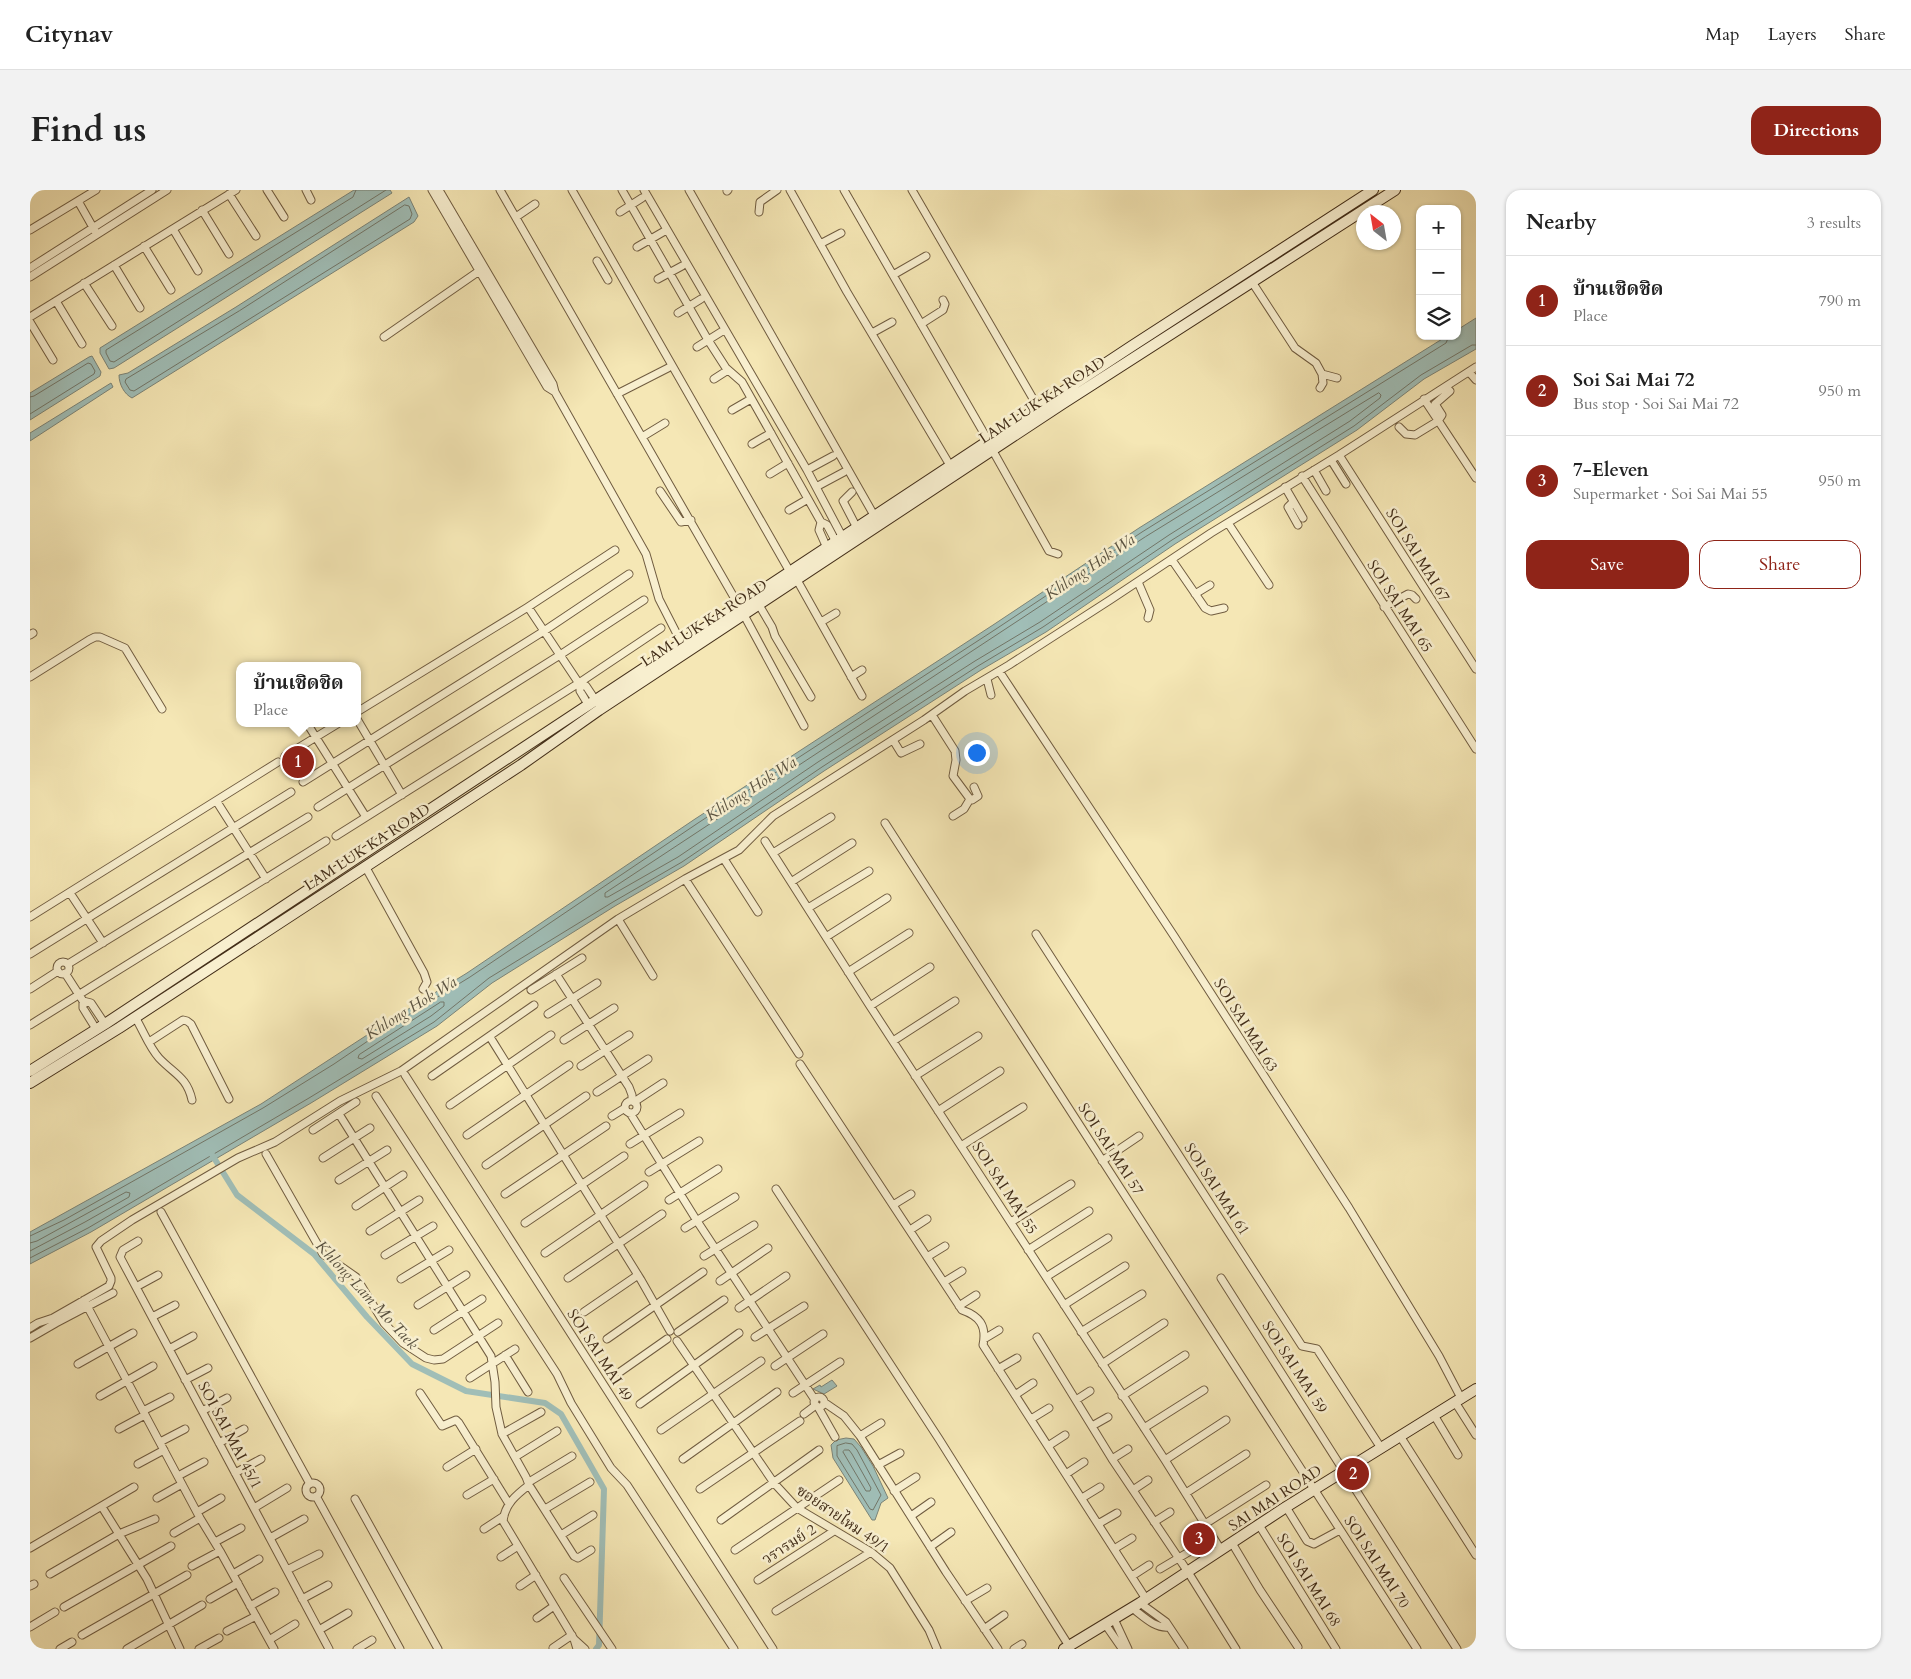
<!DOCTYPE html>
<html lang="en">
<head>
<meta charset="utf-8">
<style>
	body { margin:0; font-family:Cardo,"Noto Serif Thai",serif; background:#f2f2f2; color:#222 }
	.controls { position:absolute; right:15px; top:15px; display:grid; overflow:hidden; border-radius:10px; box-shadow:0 1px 4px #0004 }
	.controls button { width:45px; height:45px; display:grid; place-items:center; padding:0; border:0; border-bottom:1px solid #e0e0e0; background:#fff; color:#222; font:25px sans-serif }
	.compass { position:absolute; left:1326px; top:15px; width:45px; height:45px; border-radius:50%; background:#fff; box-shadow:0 1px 4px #0004; rotate:329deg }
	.you { position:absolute; left:946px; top:562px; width:18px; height:18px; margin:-12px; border:4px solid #fff; border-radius:50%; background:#1a73e8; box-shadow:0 0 0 8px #1a73e833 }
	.badge { display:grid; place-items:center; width:32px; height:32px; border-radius:50%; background:#8f2418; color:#fff; font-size:16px; font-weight:700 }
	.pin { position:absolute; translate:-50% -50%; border:2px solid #fff; box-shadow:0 1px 5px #0006 }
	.popup { position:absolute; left:206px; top:472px; width:125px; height:65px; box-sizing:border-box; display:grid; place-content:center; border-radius:10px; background:#fff; filter:drop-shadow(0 1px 4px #0005); font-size:16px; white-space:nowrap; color:#767676 }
	.popup b { font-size:19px; color:#222 }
	.popup::after { content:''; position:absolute; left:50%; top:100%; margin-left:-10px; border:10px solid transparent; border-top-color:#fff }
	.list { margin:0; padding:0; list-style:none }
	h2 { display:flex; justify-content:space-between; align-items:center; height:65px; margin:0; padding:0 20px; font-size:21px }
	h2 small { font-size:16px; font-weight:400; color:#767676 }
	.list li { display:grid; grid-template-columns:32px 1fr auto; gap:15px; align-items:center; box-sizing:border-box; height:90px; padding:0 20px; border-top:1px solid #e0e0e0 }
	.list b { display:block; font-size:19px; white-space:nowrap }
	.list p { margin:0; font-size:16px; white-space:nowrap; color:#767676 }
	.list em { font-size:16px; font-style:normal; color:#767676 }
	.actions { display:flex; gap:10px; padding:15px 20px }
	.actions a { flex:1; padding:11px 0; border:1px solid #8f2418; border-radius:15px; text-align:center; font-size:18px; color:#8f2418 }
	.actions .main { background:#8f2418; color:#fff }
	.icon { flex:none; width:28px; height:28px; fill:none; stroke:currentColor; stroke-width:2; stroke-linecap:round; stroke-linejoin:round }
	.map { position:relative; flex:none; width:1446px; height:1459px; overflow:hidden; border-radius:15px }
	header { display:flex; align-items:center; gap:30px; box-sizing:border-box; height:70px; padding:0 25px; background:#fff; border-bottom:1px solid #e0e0e0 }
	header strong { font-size:24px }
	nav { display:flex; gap:28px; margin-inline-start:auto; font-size:18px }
	.intro { display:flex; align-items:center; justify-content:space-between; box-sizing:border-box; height:120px; padding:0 30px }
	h1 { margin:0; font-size:35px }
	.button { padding:12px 22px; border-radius:15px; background:#8f2418; color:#fff; font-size:18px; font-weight:700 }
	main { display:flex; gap:30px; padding:0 30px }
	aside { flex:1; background:#fff; border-radius:15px; box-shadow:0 1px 4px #0004 }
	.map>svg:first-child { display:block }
	.water { fill:#a0beb7; stroke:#7b8478 }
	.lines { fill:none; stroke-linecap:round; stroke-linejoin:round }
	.shore { stroke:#727668; stroke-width:1 }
	.canal { stroke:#a0beb7; stroke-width:6 }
	.street-casing { stroke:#705c40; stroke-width:9 }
	.secondary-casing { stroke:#432e19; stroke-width:12 }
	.street { stroke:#f8efcf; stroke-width:7 }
	.secondary { stroke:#f8efcf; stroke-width:10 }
	.labels { text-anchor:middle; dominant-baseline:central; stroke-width:5; stroke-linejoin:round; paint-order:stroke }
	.street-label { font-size:15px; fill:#432e19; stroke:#f8efcf }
	.water-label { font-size:16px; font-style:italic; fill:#5a5240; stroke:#f8efcf }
</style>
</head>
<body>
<header>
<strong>Citynav</strong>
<nav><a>Map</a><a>Layers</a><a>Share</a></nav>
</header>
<div class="intro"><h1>Find us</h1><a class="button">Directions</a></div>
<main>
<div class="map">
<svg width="1446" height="1459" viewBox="0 0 1446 1459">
	<rect width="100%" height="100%" fill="#f5e7b5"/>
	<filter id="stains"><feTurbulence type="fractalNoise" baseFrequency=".004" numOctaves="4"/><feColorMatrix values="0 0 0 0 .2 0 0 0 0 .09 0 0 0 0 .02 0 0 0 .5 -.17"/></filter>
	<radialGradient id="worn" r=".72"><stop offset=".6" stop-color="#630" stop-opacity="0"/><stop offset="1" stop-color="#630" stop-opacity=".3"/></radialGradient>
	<path class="water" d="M324,0H360L362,3L84,178L79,179L70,163V158Z
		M379,7L388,26L384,32L102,208C94,204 89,194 89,185L98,183L206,117Z
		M1446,128V159L1394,189L1327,240L1145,354L1016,442L951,480L794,581L654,676L585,716L462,793L407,836L281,913L61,1042L0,1074V1042L231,914L354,834L437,783L665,629L963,435L1109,338L1417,146H1427V140Z
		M62,166L71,182L70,186L0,230V203L59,167Z
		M81,193L83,197L0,251V243Z
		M802,1190L807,1196L794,1204L783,1199L790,1195L791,1197Z
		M816,1248L824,1249L831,1257L843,1276L858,1308L851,1313L845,1330H842L803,1268L801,1255L806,1250Z"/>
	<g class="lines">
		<path class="shore" d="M326,0L323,7L76,160V163L80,171L84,172L356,0
			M375,15L379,16L382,24L380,29L104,201L100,200L95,192L96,189L209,121Z
			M1349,203L1351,205L1350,208L1320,231L1139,345L1010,432L945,471L788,572L648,667L578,707H575V703L1115,347Z
			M0,207L4,206L58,173L61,174L65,181L64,184L0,224
			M411,812H414V816L401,826L332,869L328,868L329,865Z
			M0,1046L34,1030L233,918L304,874L357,838L440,787L668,633L966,439L1112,342L1416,153L1419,146
			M0,1053L7,1051L96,1002L100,1003L99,1007L55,1032L0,1061
			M0,1068L58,1038L279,908L404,832L459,788L583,712L652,672L792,577L948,476L1013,437L1142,350L1324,236L1391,185L1442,155H1446
			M816,1253L822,1254L827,1260L851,1305L843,1320L840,1319L807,1266V1256Z
			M815,1260H819L822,1264L841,1298L840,1301H836L813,1262Z"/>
		<path class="canal" d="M181,963L207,1005L284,1064L337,1127L382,1174L436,1201L515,1213L531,1224L574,1299L569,1455L566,1459"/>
		<defs>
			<path id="street" d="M237,0L254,27
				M276,0L281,10
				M402,0L517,197L525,202
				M409,0L523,194L525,202L616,364L629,409L652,454
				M470,0L709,416
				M542,0L760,382
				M592,0L678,150L696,178L712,192L778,309L791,332L797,335L806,352
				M614,0L777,280L813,348
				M659,0L845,327
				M760,0L817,102L921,277
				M814,0L959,252
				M882,0L1009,219
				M697,1L698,0
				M199,4L226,46
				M48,11L65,41
				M172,20L199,64
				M590,22L612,8
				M729,22L730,12L747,0
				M486,27L505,14
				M143,39L168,81
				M0,40L66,0
				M790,54L811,43
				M114,56L141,100
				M607,57L633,42
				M567,71L578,90
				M84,75L110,118
				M0,78L122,0
				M863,85L896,66
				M0,87L137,0
				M628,89L652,76
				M1222,92L1265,158L1286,173L1292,184L1307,188
				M54,93L82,136
				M26,111L52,154
				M648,123L671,109
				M0,127L206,0
				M0,132L23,170
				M891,134L913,120L915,114L913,110
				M842,143L862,132
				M354,147L452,79
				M667,157L691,142
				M1439,182L1446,190
				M684,189L698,180
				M1290,198L1293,193L1292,184
				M587,204L638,178
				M1394,209L1446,288
				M702,220L721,209
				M1369,237L1376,244L1385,245L1408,231L1412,225L1405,214L1420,201
				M612,247L635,233
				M722,254L741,243
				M963,261L1019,361L1028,364
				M1309,265L1446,479
				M1301,270L1316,294
				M777,280L803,266
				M1284,280L1296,301
				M740,284L758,273
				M1272,286L1446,559
				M786,297L814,282
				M1255,297L1273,328
				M630,301L651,332L661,330
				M822,302L813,311L827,338
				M1263,312L1258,317L1268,335
				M759,320L778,309
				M791,332L789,340L797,358
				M1198,333L1239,395
				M1142,370L1175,418L1181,421L1194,418
				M767,390L832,506
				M1108,392L1120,420L1118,428
				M1165,404L1180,395
				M729,415L742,437L745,446L781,507
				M498,417L550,495V501L559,516
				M1354,417L1378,404L1382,405L1386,409
				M714,425L774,536
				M791,432L806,423
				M0,445L3,443
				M969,481L1144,746L1319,1018L1409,1166L1431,1208
				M0,487L59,450L65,447H70L95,458L132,519
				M821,487L832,480
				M957,489L961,505
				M550,495L556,496L566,511
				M327,522L498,417L585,360
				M902,525L925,561L926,570L923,586L940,609L942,610L948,606L944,597
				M327,529L372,605
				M280,538L336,627
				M863,550L871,563L890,554
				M255,566L309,533
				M273,592L514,441L599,384
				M187,612L236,689
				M288,617L530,465L614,410
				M923,626L934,619L940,609
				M855,633L1387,1459
				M306,646L549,493L631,438
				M735,651L840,816L1135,1270L1191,1360
				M743,663L801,627
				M694,669L728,722
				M335,676L394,783L397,792L393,799
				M655,689L769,864
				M761,692L822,653
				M40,703L73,753
				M778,718L839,681
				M0,727L248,572
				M588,729L623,786
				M1006,744L1272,1156L1287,1159L1351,1258
				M796,747L857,708
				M0,764L261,602
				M27 778a6 6 0 1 1 12 0a6 6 0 1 1-12 0Z
				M38,774L278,627
				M818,782L879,743
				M35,783L53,811V818L66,839
				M526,784L599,897L602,905V911
				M0,799L28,781
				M501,800L552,768
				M53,811L61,813L75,834
				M840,816L900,777
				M518,824L567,793
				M105,827C113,840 119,857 129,868C144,884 157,887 162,910
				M0,835L296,651
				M460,847L611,1090L640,1141
				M534,850L584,818
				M863,851L925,811
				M119,852L153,830L157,831L161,834L199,909
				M770,874L932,1120C949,1126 957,1135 953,1155L1116,1409
				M551,876L599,845
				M375,885L743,1459
				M402,886L504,815
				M885,886L948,846
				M567,902L618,869
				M346,906L527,1184L541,1213L581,1278L597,1295L704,1459
				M595 917a6 6 0 1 1 12 0a6 6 0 1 1-12 0Z
				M604,912L633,893
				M420,915L521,845
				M908,921L970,881
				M600,923L667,1031L785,1210
				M309,924L461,1166L465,1192L466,1217L472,1244L496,1287L499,1295C486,1305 475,1314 473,1331L544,1449L547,1459
				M582,926L595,918
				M283,940L326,912
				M437,945L539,875
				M600,954L650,923
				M931,956L993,917
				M236,964L293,1064L326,1087L354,1133L373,1153L396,1168L404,1170L413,1169L468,1133
				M293,968L340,938
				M1072,971L1109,946
				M456,975L556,906
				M619,982L669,951
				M309,990L357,960
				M746,999L909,1249L1039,1456
				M475,1004L576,936
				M639,1010L688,979
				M863,1015L881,1004
				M326,1016L373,985
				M131,1022L280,1294
				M981,1032L1041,994
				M495,1033L594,966
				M655,1038L705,1007
				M880,1040L897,1029
				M340,1041L389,1010
				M108,1051L93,1060L90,1067L299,1459
				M998,1060L1059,1021
				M515,1063L614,995
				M355,1065L403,1036
				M674,1066L724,1035
				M897,1067L915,1056
				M1016,1087L1078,1048
				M538,1088L632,1024
				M1191,1088L1427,1459
				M371,1089L419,1060
				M690,1091L738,1058
				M914,1092L932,1081
				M106,1097L128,1085
				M54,1110L170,1328L190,1361L244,1459
				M388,1115L436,1085
				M1034,1115L1095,1076
				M929,1116L946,1105
				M709,1118L756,1086
				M554,1122L608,1085
				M122,1127L145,1115
				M26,1133L83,1103
				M0,1138L8,1133L23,1128L79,1096L81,1091V1088L66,1057L71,1051L102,1030L208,968L245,952L310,911L371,881L588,729L655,689L709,660L743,626L894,530L935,501L979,475L1080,410L1181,343L1309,265L1446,177
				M404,1140L452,1109
				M648,1142L694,1110
				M1051,1142L1112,1104
				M725,1147L774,1116
				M1007,1147L1082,1269L1158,1382L1206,1459
				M0,1148L26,1133L25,1130
				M577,1149L673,1082
				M954,1149L969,1140
				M647,1151L744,1293L767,1318L841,1362L860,1378L899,1440L907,1459
				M139,1159L163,1146
				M475,1165L498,1202
				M48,1174L103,1143
				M1072,1174L1134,1133
				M745,1176L793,1144
				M968,1179L987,1168
				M590,1182L637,1149
				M440,1188L485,1159
				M155,1190L178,1178
				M390,1203L412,1236L426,1230L429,1233L479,1314
				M763,1203L810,1172
				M985,1205L1003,1193
				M70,1206L123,1176
				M1092,1206L1155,1165
				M784 1212a5 5 0 1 1 10 0a5 5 0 1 1-10 0Z
				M1046,1210L1060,1201
				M1425,1212L1446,1245
				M795,1213L814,1226L830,1246L916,1382L968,1459
				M610,1214L709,1143
				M788,1217L805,1247
				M113,1221L140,1207
				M172,1221L197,1208
				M774,1224L786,1215
				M1404,1225L1428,1265
				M1001,1229L1019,1218
				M1062,1236L1078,1227
				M1114,1238L1174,1200
				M89,1239L115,1225
				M631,1240L731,1171
				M472,1244L511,1222
				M830,1246L851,1233
				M1370,1246L1446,1365
				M130,1252L155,1239
				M189,1253L214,1239
				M1018,1256L1035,1245
				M485,1267L527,1241
				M653,1269L747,1202
				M1082,1269L1098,1259
				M1135,1270L1196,1230
				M108,1274L134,1260
				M848,1275L870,1263
				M417,1277L446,1259
				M205,1283L231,1269
				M1036,1284L1054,1272
				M148,1286L174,1272
				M499,1292L542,1266
				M276 1300a7 7 0 1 1 14 0a7 7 0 1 1-14 0Z
				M499,1295L544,1366L548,1368L561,1360
				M670,1299L770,1231
				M1103,1300L1118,1290
				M864,1301L886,1287
				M1156,1303L1216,1264
				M437,1305L464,1289
				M286,1306L370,1459
				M127,1308L152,1294
				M1052,1308L1070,1297
				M325,1309L408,1459
				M72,1317L117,1389L150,1459
				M1256,1317L1277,1351L1284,1354L1310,1340
				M224,1318L257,1298
				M515,1319L560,1292
				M167,1322L191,1308
				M881,1326L901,1312
				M691,1330L789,1260
				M1124,1332L1140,1322
				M1068,1334L1087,1323
				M1175,1334L1236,1295
				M1229,1335L1306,1459
				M454,1339L474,1326
				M144,1343L170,1328
				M531,1345L563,1325
				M240,1348L274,1329
				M185,1352L211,1338
				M1202,1353L1230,1400L1268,1457
				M900,1357L921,1342
				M0,1358L104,1297
				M1084,1359L1102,1348
				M705,1360L809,1290
				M471,1367L488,1356
				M162,1376L190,1361
				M1130,1379L1162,1360
				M257,1380L289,1364
				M20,1384L89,1344L125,1329
				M203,1384L229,1369
				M1102,1386L1119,1375
				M534,1388L582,1459
				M728,1390L804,1341
				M0,1396L4,1394
				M490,1396L506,1385
				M180,1409L208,1393
				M272,1409L298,1395
				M935,1411L957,1398
				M1110,1413L1136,1432L1154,1459
				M220,1416L245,1402
				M34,1417L141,1356
				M1102,1418C1113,1426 1125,1439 1139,1437
				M746,1421L841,1362
				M507,1428L524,1416
				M1084,1429L1098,1459
				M1075,1434L1091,1457L1094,1459
				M0,1437L25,1422
				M954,1439L974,1425
				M289,1440L318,1423
				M197,1441L226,1426
				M52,1445L157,1385
				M544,1449L555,1459
				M239,1450L265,1434
				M523,1458L542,1445
				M30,1459L42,1452
				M97,1459L172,1415
				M169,1459L189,1448
				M327,1459L342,1450
				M984,1459L992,1454"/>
			<path id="secondary" d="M0,881L75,834L1102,156L1343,0
				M0,893L89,838L491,575L569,520L1032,214L1365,0
				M1034,1459L1110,1413L1256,1317L1446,1199"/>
		</defs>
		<use href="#street" class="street-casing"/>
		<use href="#secondary" class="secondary-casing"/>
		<use href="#street" class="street"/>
		<use href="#secondary" class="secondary"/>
	</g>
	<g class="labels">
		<g class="street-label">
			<text transform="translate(1012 210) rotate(-33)">LAM LUK KA ROAD</text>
			<text transform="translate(1388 365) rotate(58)">SOI SAI MAI 67</text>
			<text transform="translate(1370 416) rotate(57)">SOI SAI MAI 65</text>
			<text transform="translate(674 433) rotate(-33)">LAM LUK KA ROAD</text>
			<text transform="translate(337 657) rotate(-33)">LAM LUK KA ROAD</text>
			<text transform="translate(1216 835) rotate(58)">SOI SAI MAI 63</text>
			<text transform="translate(1081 959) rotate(57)">SOI SAI MAI 57</text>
			<text transform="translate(975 998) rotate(57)">SOI SAI MAI 55</text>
			<text transform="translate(1187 999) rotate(57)">SOI SAI MAI 61</text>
			<text transform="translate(570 1165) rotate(57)">SOI SAI MAI 49</text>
			<text transform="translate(1265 1177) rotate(57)">SOI SAI MAI 59</text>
			<text transform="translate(200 1245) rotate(62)">SOI SAI MAI 45/1</text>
			<text transform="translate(1245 1308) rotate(-33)">SAI MAI ROAD</text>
			<text transform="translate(813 1329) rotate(34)">ซอยสายไหม 49/1</text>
			<text transform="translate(759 1354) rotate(-33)">วรารมย์ 2</text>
			<text transform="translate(1347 1372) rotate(57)">SOI SAI MAI 70</text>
			<text transform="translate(1279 1390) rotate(58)">SOI SAI MAI 68</text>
		</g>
		<g class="water-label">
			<text transform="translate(1060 377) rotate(-34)">Khlong Hok Wa</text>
			<text transform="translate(721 599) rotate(-33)">Khlong Hok Wa</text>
			<text transform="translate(381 818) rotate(-32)">Khlong Hok Wa</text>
			<text transform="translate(337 1105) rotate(47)">Khlong Lam Mo Taek</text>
		</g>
	</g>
	<rect width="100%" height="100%" filter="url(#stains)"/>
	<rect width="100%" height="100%" fill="url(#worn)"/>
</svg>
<div class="controls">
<button>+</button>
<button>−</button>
<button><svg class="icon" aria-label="layers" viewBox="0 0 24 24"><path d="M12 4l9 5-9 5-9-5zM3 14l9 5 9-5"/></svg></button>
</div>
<svg class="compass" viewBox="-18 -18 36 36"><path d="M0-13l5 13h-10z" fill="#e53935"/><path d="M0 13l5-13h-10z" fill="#767676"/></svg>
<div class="you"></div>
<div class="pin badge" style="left:268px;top:572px">1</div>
<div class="popup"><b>บ้านเชิดชิด</b>Place</div>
<div class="pin badge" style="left:1323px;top:1284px">2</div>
<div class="pin badge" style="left:1169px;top:1349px">3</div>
</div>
<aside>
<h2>Nearby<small>3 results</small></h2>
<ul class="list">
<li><span class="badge">1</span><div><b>บ้านเชิดชิด</b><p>Place</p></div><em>790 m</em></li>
<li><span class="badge">2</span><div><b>Soi Sai Mai 72</b><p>Bus stop · Soi Sai Mai 72</p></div><em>950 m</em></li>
<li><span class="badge">3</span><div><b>7-Eleven</b><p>Supermarket · Soi Sai Mai 55</p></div><em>950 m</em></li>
</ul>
<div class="actions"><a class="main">Save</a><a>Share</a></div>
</aside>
</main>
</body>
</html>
